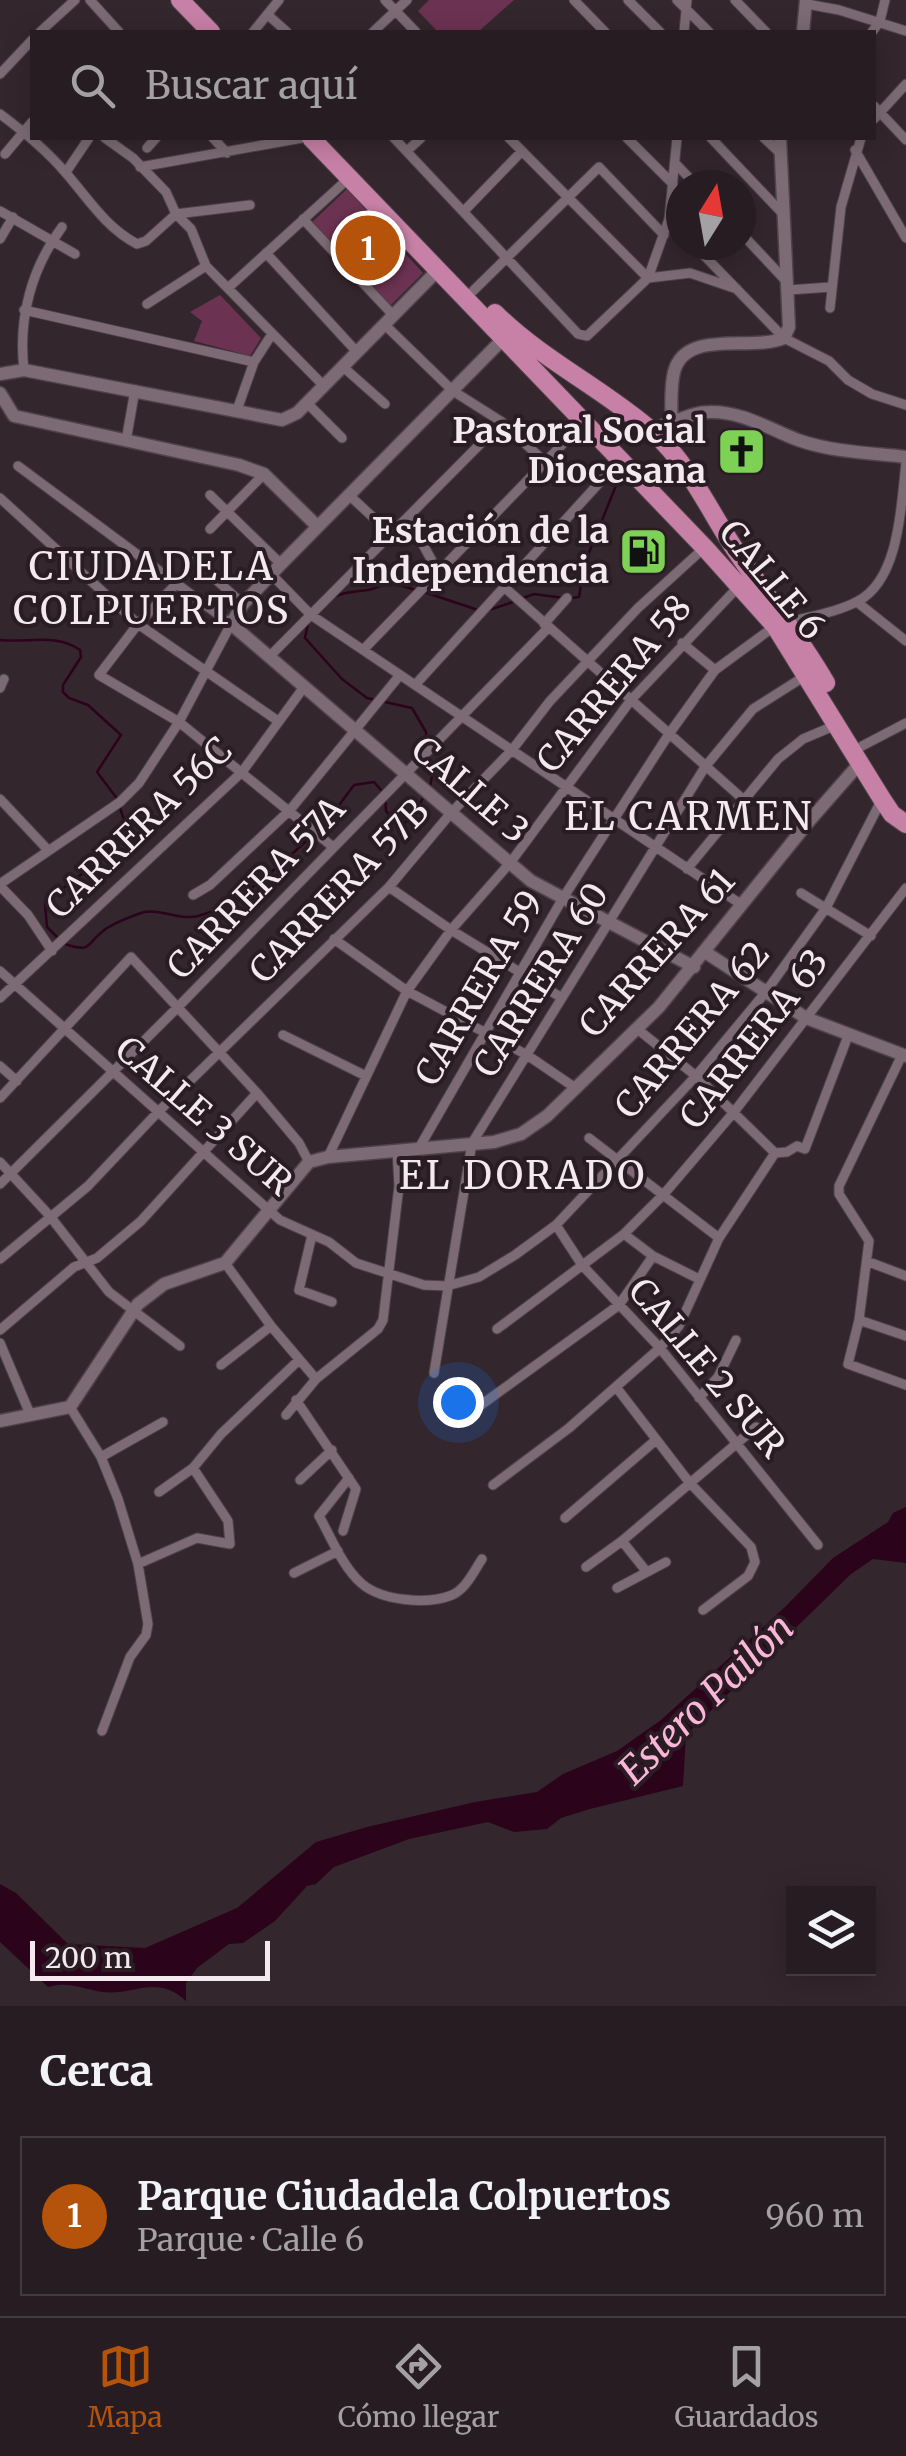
<!DOCTYPE html>
<html lang="es">
<head>
<meta charset="utf-8">
<style>
	body { margin:0; font-family:Merriweather,serif; background:#33292f; color:#f1f3f6 }
	.controls { position:absolute; right:30px; bottom:30px; display:grid; overflow:hidden; border-radius:0px; box-shadow:0 5px 25px #0003 }
	.controls button { width:90px; height:90px; display:grid; place-items:center; padding:0; border:0; border-bottom:2px solid #433a40; background:#271c22; color:#f1f3f6; font:50px sans-serif }
	.compass { position:absolute; left:666px; top:170px; width:90px; height:90px; border-radius:50%; background:#271c22; box-shadow:0 5px 25px #0003; rotate:11deg }
	.scale { position:absolute; left:30px; bottom:25px; width:240px; box-sizing:border-box; padding-left:10px; border:5px solid #f3e9ee; border-top:0; font-size:28px; line-height:35px; white-space:nowrap; color:#f3e9ee; -webkit-text-stroke:8px #2a1c23; paint-order:stroke }
	.you { position:absolute; left:458px; top:1402px; width:35px; height:35px; margin:-25px; border:8px solid #fff; border-radius:50%; background:#1a73e8; box-shadow:0 0 0 15px #1a73e833 }
	.badge { display:grid; place-items:center; width:65px; height:65px; border-radius:50%; background:#b45309; color:#fff; font-size:32px; font-weight:700 }
	.pin { position:absolute; translate:-50% -50%; border:5px solid #fff; box-shadow:0 2px 10px #0006 }
	.list { margin:0; padding:0; list-style:none }
	h2 { display:flex; justify-content:space-between; align-items:center; height:130px; margin:0; padding:0 40px; font-size:42px }
	h2 small { font-size:32px; font-weight:400; color:#a4a1a5 }
	.list li { display:grid; grid-template-columns:65px 1fr auto; gap:30px; align-items:center; box-sizing:border-box; height:160px; margin:0 20px 20px; padding:0 20px; border:2px solid #433a40; border-radius:0px }
	.list b { display:block; font-size:38px; white-space:nowrap }
	.list p { margin:0; font-size:32px; white-space:nowrap; color:#a4a1a5 }
	.list em { font-size:32px; font-style:normal; color:#a4a1a5 }
	.icon { flex:none; width:55px; height:55px; fill:none; stroke:currentColor; stroke-width:2; stroke-linecap:round; stroke-linejoin:round }
	.map { position:relative; flex:none; width:906px; height:2006px; overflow:hidden }
	.search { position:absolute; background:#271c22; box-shadow:0 5px 25px #0003; left:30px; right:30px; top:30px; height:110px; display:flex; align-items:center; gap:25px; box-sizing:border-box; padding:0 35px; border-radius:0px; color:#a4a1a5; font-size:38px }
	.sheet { height:310px; background:#271c22 }
	nav { display:flex; justify-content:space-around; align-items:center; box-sizing:border-box; height:140px; border-top:2px solid #433a40; background:#271c22; font-size:28px; color:#a4a1a5 }
	nav a { display:grid; justify-items:center; gap:5px }
	nav .on { color:#b45309 }
	.map>svg:first-child { display:block }
	.green { fill:#6b3252 }
	.water { fill:#2b041c }
	.lines { fill:none; stroke-linecap:round; stroke-linejoin:round }
	.stream { stroke:#2b041c; stroke-width:2.5 }
	.street-casing { stroke:#4f4349; stroke-width:11 }
	.secondary-casing { stroke:#4f4349; stroke-width:15 }
	.highway-casing { stroke:#4f4349; stroke-width:20 }
	.street { stroke:#7c6b74; stroke-width:9 }
	.secondary { stroke:#7c6b74; stroke-width:12 }
	.highway { stroke:#c781a6; stroke-width:18 }
	.labels { text-anchor:middle; dominant-baseline:central; stroke-width:8; stroke-linejoin:round; paint-order:stroke }
	.poi-label { font-size:35px; font-weight:bold; fill:#f3e9ee; stroke:#2a1c23; text-anchor:end }
	.street-label { font-size:35px; fill:#f3e9ee; stroke:#2a1c23 }
	.neighbourhood-label { font-size:38px; letter-spacing:2.5px; fill:#f3e9ee; stroke:#2a1c23 }
	.water-label { font-size:38px; font-style:italic; fill:#fab6d9; stroke:#2a1c23 }
</style>
</head>
<body>
<div class="map">
<svg width="906" height="2006" viewBox="0 0 906 2006">
	<rect width="100%" height="100%" fill="#34262d"/>
	<path class="green" d="M429,0H514L478,32H438L418,11Z
		M347,189L423,273L390,306L311,223Z
		M220,295L261,338L250,356L194,341L202,321L190,312Z"/>
	<path class="water" d="M906,1507V1563L873,1559L851,1574L686,1735L683,1786L590,1809L561,1818L547,1829L514,1832L488,1822L409,1839L334,1867L316,1884L307,1886L275,1921L243,1943L229,1944L197,1968L186,1983V2001C156,1973 135,1996 102,1992C82,1989 69,1981 48,1987L0,1942V1884L16,1893L68,1944L145,1948L237,1908L316,1842L367,1827L475,1802L537,1792L563,1774L617,1751L661,1720L785,1607L833,1558L888,1522L893,1513Z"/>
	<g class="lines">
		<path class="stream" d="M424,592L478,610
			M334,597C352,588 367,595 389,582L416,590
			M523,598L534,594L564,598
			M572,598L579,597L584,565L617,483
			M486,611L516,601
			M308,623L305,638L342,679L367,698L412,708L426,732L427,748
			M0,640C28,643 56,633 80,650L81,657L63,685V692L69,698L88,705L121,735L97,772L118,800
			M428,756L432,776L430,787
			M385,798L386,811L400,827L413,816L423,798
			M319,832L354,785L374,782L382,791
			M59,939L47,927L45,904C75,874 107,865 125,822L120,808
			M65,944C92,953 85,945 103,931C111,924 128,918 138,914C158,906 177,921 198,916C241,904 280,864 312,836"/>
		<defs>
			<path id="street" d="M90,0L119,32
				M385,0L416,32
				M574,0L605,32
				M628,0L660,32
				M677,0L709,32
				M735,0L766,32
				M807,4L839,10L906,31
				M268,15L287,32
				M40,32L75,0
				M253,32L279,0
				M373,32L407,0
				M684,32L687,0
				M872,32L880,21L885,0
				M0,74L32,40
				M874,106L906,140
				M0,114C23,131 46,150 65,172C88,198 105,227 137,244L146,241L176,214L250,205
				M874,119L906,84
				M105,138L133,158L166,192L176,214L191,229L206,266L323,385
				M213,138L227,153
				M394,138L578,334L587,336L648,278L669,219L677,138
				M509,138L648,278L690,273L737,289
				M627,138L673,184
				M711,138L783,214
				M764,138L780,153
				M147,148L156,138
				M855,150L906,238
				M407,151L421,138
				M5,154L32,122
				M675,163L696,185
				M140,167L302,138
				M66,172L89,138
				M465,210L522,151
				M0,211L75,254
				M303,219L393,315
				M669,219L681,232
				M741,233L786,281
				M0,239L13,217
				M694,245L784,338L829,361L848,380L872,394L906,405
				M266,253L356,351
				M228,288L349,178
				M788,290L831,287
				M473,291L599,167L664,235
				M147,304L206,266
				M830,308L841,207L861,138
				M24,310L254,362
				M384,324L453,391L502,422L545,462
				M342,366L385,404
				M24,370C18,319 31,269 62,227
				M307,403L342,438
				M237,410L254,362L272,334
				M126,441L135,390
				M210,495L281,564
				M350,496L391,534
				M0,498L138,624L278,721
				M408,517L438,572
				M210,529L264,474
				M193,559L243,604
				M272,575L311,615L742,905
				M177,583L138,624L99,675L179,722L333,847
				M504,587L744,800
				M857,602L906,641
				M789,622C811,616 838,612 858,601C900,579 901,504 906,463
				M544,624L567,598
				M682,643L715,670
				M363,650L584,422
				M269,657L502,422
				M415,685L620,460
				M0,688L4,679
				M862,746L906,723
				M0,799L47,849
				M687,869L778,759L803,739L836,725
				M0,884L120,802L139,783L179,722L231,624L18,466
				M0,886L28,915L52,951
				M389,887L451,930L562,998
				M801,893L871,936
				M193,895L210,885L290,810L400,675
				M334,939L407,991L527,1055L574,1087
				M0,971L280,1220L329,1242L356,1263L424,1285L447,1286L479,1277L515,1255L556,1225L696,1076L765,993L826,908L882,799
				M0,998L242,772L304,687
				M636,1028L696,1076L775,1153
				M283,1035L366,1076
				M902,1055L839,1186V1194L869,1241L859,1320L848,1364L906,1385
				M0,1066L17,1081
				M0,1098L131,957L257,1093L299,1143L309,1162
				M589,1138L719,1238
				M419,1148L563,898L669,734L715,670L775,626
				M328,1157L407,991L451,930L510,863L631,700L739,586
				M0,1162L49,1215L109,1292L180,1346
				M0,1184L177,1008L548,628
				M556,1225L582,1265L660,1348L818,1545
				M624,1234L653,1256L699,1279
				M312,1235L299,1290L332,1302
				M0,1259L88,1186L158,1112L389,887L451,813L512,750L550,701L638,608L704,548
				M869,1262L906,1276
				M225,1263L271,1326L316,1379
				M859,1320L906,1336
				M497,1329L624,1234L664,1194L734,1112L906,888
				M0,1330L74,1267L97,1258L141,1221L257,1093
				M0,1343L30,1414
				M221,1365L271,1326
				M434,1373L472,1143L705,767L753,709L805,676
				M616,1387L689,1482L751,1547L755,1562L748,1576L703,1610
				M699,1398L718,1377L736,1340
				M296,1400L356,1489L343,1531
				M70,1407L101,1457L118,1499L138,1564L148,1624L146,1635L130,1657L102,1731
				M286,1415L316,1379L378,1329L383,1320L399,1186L397,1150
				M463,1418L619,1305L653,1256
				M101,1457L163,1422
				M349,1478L319,1516C331,1537 342,1566 361,1583C381,1601 428,1605 452,1595C466,1589 474,1571 482,1559
				M300,1480L332,1450
				M493,1485L569,1428L660,1348L679,1326L719,1238L775,1153L787,1152L797,1146L805,1149L848,1036
				M159,1492L193,1468L221,1434L299,1360
				M565,1518L656,1440
				M622,1541L646,1571
				M138,1564L197,1538L230,1544L228,1521L193,1468
				M586,1567L622,1541L756,1427
				M294,1573L338,1551
				M617,1588L666,1562"/>
			<path id="secondary" d="M803,32L806,0
				M504,338L281,564L243,604L231,624L531,881L694,967
				M0,374L24,370L282,420L297,413L437,271
				M0,393L14,416L239,465L264,474L317,526
				M650,429C671,425 690,412 709,412C742,411 769,429 798,440C832,452 871,453 906,457
				M671,450C674,425 668,397 674,372C685,328 752,352 784,338L789,327L780,138
				M705,952L806,1018L906,1056
				M0,1421L70,1407L138,1304L164,1284L225,1263L309,1162L328,1157L494,1142L521,1134L547,1116L659,1007L810,820L860,763"/>
			<path id="highway" d="M180,0L211,32
				M311,138L705,548L775,626L882,799L892,814L906,824
				M495,313C542,360 604,389 653,432C689,464 710,512 736,551C766,596 799,636 826,683"/>
		</defs>
		<use href="#street" class="street-casing"/>
		<use href="#secondary" class="secondary-casing"/>
		<use href="#highway" class="highway-casing"/>
		<use href="#street" class="street"/>
		<use href="#secondary" class="secondary"/>
		<use href="#highway" class="highway"/>
	</g>
	<defs>
		<symbol id="church-square" viewBox="-11 -11 22 22"><rect x="-9" y="-9" width="18" height="18" rx="4" fill="#7dd154" stroke="#2a1c23"/><path d="M-1.2-6h2.4v3.5h3.3v2.4h-3.3V6h-2.4V-.1h-3.3v-2.4h3.3Z" fill="#111"/></symbol>
		<symbol id="fuel-square" viewBox="-11 -11 22 22"><rect x="-9" y="-9" width="18" height="18" rx="4" fill="#7dd154" stroke="#2a1c23"/><path d="M-5.5-6h7V0h2V4h1.3V-2.5L3-4.5l.8-.8L6-3V5H2.5V1h-1V6h-7ZM-4.2-4.7v3.2H.2V-4.7Z" fill="#111"/></symbol>
	</defs>
	<g fill-rule="evenodd">
		<use href="#church-square" x="714" y="424" width="55" height="55"/>
		<use href="#fuel-square" x="616" y="524" width="55" height="55"/>
	</g>
	<g class="labels">
		<g class="poi-label">
			<text x="706" y="431">Pastoral Social<tspan x="706" dy="40">Diocesana</tspan></text>
			<text x="609" y="531">Estación de la<tspan x="609" dy="40">Independencia</tspan></text>
		</g>
		<g class="street-label">
			<text transform="translate(772 580) rotate(50)">CALLE 6</text>
			<text transform="translate(614 684) rotate(-50)">CARRERA 58</text>
			<text transform="translate(470 790) rotate(41)">CALLE 3</text>
			<text transform="translate(139 828) rotate(-44)">CARRERA 56C</text>
			<text transform="translate(256 888) rotate(-46)">CARRERA 57A</text>
			<text transform="translate(339 891) rotate(-46)">CARRERA 57B</text>
			<text transform="translate(657 953) rotate(-48)">CARRERA 61</text>
			<text transform="translate(541 980) rotate(-58)">CARRERA 60</text>
			<text transform="translate(479 988) rotate(-60)">CARRERA 59</text>
			<text transform="translate(692 1030) rotate(-50)">CARRERA 62</text>
			<text transform="translate(754 1039) rotate(-52)">CARRERA 63</text>
			<text transform="translate(204 1116) rotate(41)">CALLE 3 SUR</text>
			<text transform="translate(707 1368) rotate(50)">CALLE 2 SUR</text>
		</g>
		<g class="neighbourhood-label">
			<text x="152" y="566">CIUDADELA<tspan x="152" dy="44">COLPUERTOS</tspan></text>
			<text x="689" y="816">EL CARMEN</text>
			<text x="523" y="1175">EL DORADO</text>
		</g>
		<g class="water-label">
			<text transform="translate(706 1699) rotate(-44)">Estero Pailón</text>
		</g>
	</g>
</svg>
<div class="controls">
<button><svg class="icon" aria-label="layers" viewBox="0 0 24 24"><path d="M12 4l9 5-9 5-9-5zM3 14l9 5 9-5"/></svg></button>
</div>
<svg class="compass" viewBox="-18 -18 36 36"><path d="M0-13l5 13h-10z" fill="#e53935"/><path d="M0 13l5-13h-10z" fill="#a4a1a5"/></svg>
<div class="scale">200 m</div>
<div class="you"></div>
<div class="pin badge" style="left:368px;top:248px">1</div>
<div class="search"><svg class="icon" aria-label="search" viewBox="0 0 24 24"><circle cx="10" cy="10" r="6"/><path d="M15 15l6 6"/></svg>Buscar aquí</div>
</div>
<section class="sheet">
<h2>Cerca<small></small></h2>
<ul class="list">
<li><span class="badge">1</span><div><b>Parque Ciudadela Colpuertos</b><p>Parque · Calle 6</p></div><em>960 m</em></li>
</ul>
</section>
<nav>
<a class="on"><svg class="icon" aria-label="map" viewBox="0 0 24 24"><path d="M3 6l6-2 6 2 6-2v14l-6 2-6-2-6 2zM9 4v14M15 6v14"/></svg>Mapa</a>
<a><svg class="icon" aria-label="directions" viewBox="0 0 24 24"><path d="M12 3l9 9-9 9-9-9zM9 14v-3h6M13 9l2 2-2 2"/></svg>Cómo llegar</a>
<a><svg class="icon" aria-label="saved" viewBox="0 0 24 24"><path d="M7 4h10v16l-5-4-5 4z"/></svg>Guardados</a>
</nav>
</body>
</html>
